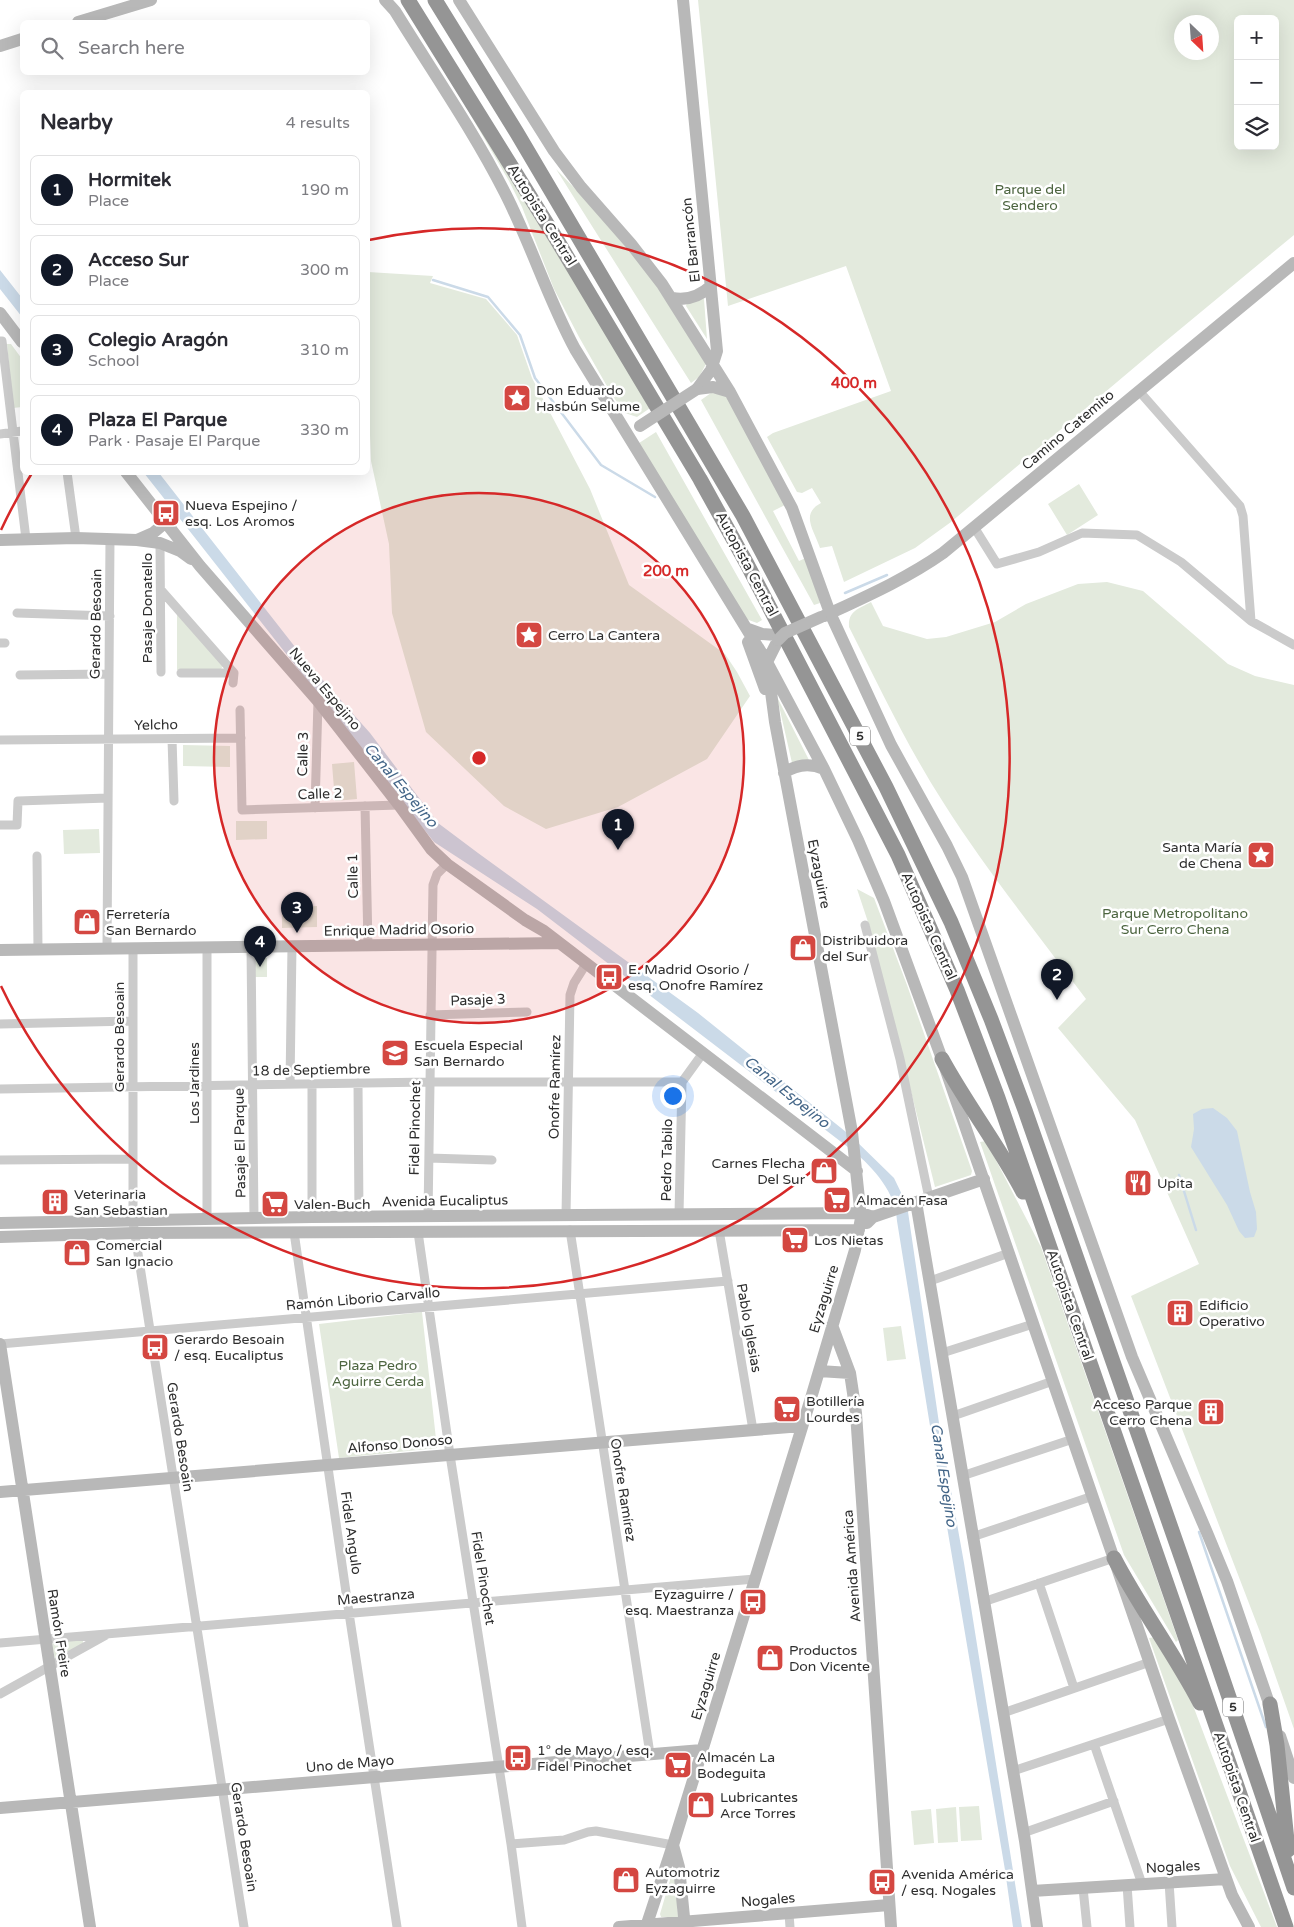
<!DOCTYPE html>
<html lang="en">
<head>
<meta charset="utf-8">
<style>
	body { margin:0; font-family:"Varela Round",sans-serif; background:#f7f7f7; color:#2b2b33 }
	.controls { position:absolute; right:15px; top:15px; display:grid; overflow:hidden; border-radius:8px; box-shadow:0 5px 20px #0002 }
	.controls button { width:45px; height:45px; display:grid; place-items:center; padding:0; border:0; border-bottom:1px solid #e1e1e2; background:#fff; color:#2b2b33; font:25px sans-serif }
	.compass { position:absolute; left:1174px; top:15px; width:45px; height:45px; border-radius:50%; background:#fff; box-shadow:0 5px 20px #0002; rotate:155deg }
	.you { position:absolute; left:672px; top:1095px; width:18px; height:18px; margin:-12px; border:4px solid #fff; border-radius:50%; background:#1a73e8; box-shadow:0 0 0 8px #1a73e833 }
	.badge { display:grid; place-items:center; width:32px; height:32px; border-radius:50%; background:#111827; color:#fff; font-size:16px; font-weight:700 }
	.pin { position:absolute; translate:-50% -41px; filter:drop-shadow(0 1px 2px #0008) }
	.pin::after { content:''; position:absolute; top:26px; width:18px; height:15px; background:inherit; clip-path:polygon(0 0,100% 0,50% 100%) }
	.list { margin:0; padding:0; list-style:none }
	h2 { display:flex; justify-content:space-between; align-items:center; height:65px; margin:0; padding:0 20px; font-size:21px }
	h2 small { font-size:16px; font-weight:400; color:#7c7c81 }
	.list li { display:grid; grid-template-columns:32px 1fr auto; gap:15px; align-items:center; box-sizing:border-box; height:70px; margin:0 10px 10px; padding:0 10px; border:1px solid #e1e1e2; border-radius:8px }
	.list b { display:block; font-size:19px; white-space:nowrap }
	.list p { margin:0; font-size:16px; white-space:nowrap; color:#7c7c81 }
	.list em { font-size:16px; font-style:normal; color:#7c7c81 }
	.icon { flex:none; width:28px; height:28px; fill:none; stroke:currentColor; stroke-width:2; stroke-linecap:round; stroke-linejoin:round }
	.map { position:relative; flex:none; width:1294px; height:1927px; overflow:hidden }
	.search { position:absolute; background:#fff; box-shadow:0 5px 20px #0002; left:20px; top:20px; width:350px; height:55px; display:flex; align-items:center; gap:12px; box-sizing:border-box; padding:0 18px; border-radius:8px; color:#7c7c81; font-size:19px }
	.panel { position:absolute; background:#fff; box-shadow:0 5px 20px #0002; left:20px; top:90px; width:350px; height:385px; border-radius:8px }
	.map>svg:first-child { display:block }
	.green { fill:#e3eadd; fill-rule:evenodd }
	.water { fill:#cbdae8 }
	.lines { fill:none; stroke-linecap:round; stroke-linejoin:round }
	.stream { stroke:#cbdae8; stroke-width:2.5 }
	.street { stroke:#cbcbcb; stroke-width:9 }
	.secondary { stroke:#b8b8b8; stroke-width:12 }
	.highway { stroke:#959595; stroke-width:15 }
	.secondary-bridge { stroke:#b8b8b8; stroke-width:12 }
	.ring { fill:none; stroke:#d62828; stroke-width:2.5 }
	.labels { text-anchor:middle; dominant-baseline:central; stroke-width:5; stroke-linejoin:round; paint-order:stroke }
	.shield { fill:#fff; stroke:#6d6d6d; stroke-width:1 }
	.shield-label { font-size:12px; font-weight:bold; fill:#2e2e2e }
	.park-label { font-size:14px; fill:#4d6540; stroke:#fff }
	.street-label { font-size:14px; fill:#2e2e2e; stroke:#fff }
	.poi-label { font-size:14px; fill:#2e2e2e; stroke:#fff; text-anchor:start }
	.water-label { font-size:15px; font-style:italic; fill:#468; stroke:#fff }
	.centre { fill:#d62828; stroke:#fff; stroke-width:2.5 }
	.ring-label { font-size:15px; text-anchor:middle; font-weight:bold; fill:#d62828; stroke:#fff; stroke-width:5; stroke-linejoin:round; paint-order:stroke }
</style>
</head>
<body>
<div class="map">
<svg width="1294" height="1927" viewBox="0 0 1294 1927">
	<rect width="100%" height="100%" fill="#fff"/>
	<path class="green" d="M698,0H1294V235L1155,350L951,522L915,548L844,582L832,546L820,548C814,530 800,514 821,503L812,488L802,493L797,492L767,437L773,433L891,391L846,266L728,306ZM1238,19H1275V146H1238ZM1182,22H1212V52H1182Z
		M463,102L653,406L637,417L625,413L612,395L579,337L554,289L522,207L509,181Z
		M556,169L583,197L648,272L706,364L699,377L691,383Z
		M368,272L433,276L430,283L486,299L517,335L532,378L590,489L629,585L725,654L737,672L750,696L707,759L618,807L546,829L504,806L426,732L392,613L389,544L371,461L369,409L368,404Z
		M703,298L704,299L707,339L686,306L687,303Z
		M7,344H11L22,359V407L13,408Z
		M711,393L725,394L787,504L773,511L799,561L808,557L820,603L814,605L701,400Z
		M656,432L762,620L757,623L746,619L636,445Z
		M1079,484L1098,515L1067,535L1048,504Z
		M1107,582L1143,591L1228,664L1255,676L1294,685V1729L1260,1632L1131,1296L1199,1264L1135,1120L1058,1028L1086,999C1038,934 986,870 943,802C907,746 879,686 849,627C848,611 858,609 871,602L883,626L927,639L946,637L995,622L1026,604L1078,584Z
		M177,613L224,665L221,669L177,670Z
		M777,697L809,760L792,763Z
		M183,745L230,746V767L183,766Z
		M354,762L357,799L335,801L332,764Z
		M236,821H267V839L236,840Z
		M99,829L100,853L64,854L63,830Z
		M857,889L874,898L907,985L972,1171L971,1175L935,1187L870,928Z
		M317,906V927L282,928V908Z
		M254,958H267V977H254Z
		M986,1141L1041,1247L1178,1640L1176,1642L1124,1555L980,1142Z
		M422,1312L437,1448L339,1458L319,1324Z
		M901,1326L906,1359L887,1361L883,1328Z
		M1157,1637L1186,1687L1277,1927H1261L1230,1866L1149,1638Z
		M83,1640V1644L55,1661L52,1642Z
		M979,1806L982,1840L961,1841L959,1807Z
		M956,1807L958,1842L938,1843L936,1809Z
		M931,1809L934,1843L914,1845L911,1811Z
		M673,1870H675L678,1917H661L660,1914Z"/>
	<path class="water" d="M0,270L22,298V317L0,289Z
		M144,473H159L306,661L370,733L438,823L478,853L698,1013L851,1136L894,1178L907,1205L939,1423L964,1563L1022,1927H1013L1005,1870L931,1432L897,1221C896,1193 874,1168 853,1151L537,909L434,842Z
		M1213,1108L1227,1118L1237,1131L1250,1192L1256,1212L1257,1229L1254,1237L1245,1238L1239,1231L1227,1205L1191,1147L1194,1129L1193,1114L1202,1109Z"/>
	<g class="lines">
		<path class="stream" d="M433,280L488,297L520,335L535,378L601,465L655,497
			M845,593L887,575
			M1179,1175L1196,1230
			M1199,1532L1266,1727"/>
		<path class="street" d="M0,341H2L26,539
			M1139,391L1240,506L1243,516L1251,621
			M0,434L22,431
			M67,472L76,538
			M974,527L997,564L1039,552L1082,533L1137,535L1181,562L1251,621L1294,645
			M160,543L161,672
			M161,590L234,673L233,683
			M17,613L110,616
			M0,643H5
			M181,673H234
			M20,675L109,674
			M240,710L242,810L399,805
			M172,739L174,801
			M0,740L241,738
			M365,806L368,945
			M315,808L318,701
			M0,825H17L18,801L108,798
			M37,856L38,949
			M865,925L900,1059L929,1198
			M251,947L254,1218
			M107,948L110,539
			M133,948V1222L244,1927
			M430,1015L527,1012
			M0,1024L133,1021
			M358,1083L359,1217
			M290,1084L292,946
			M312,1084V1217
			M0,1089L429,1082H682
			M429,1158L492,1160
			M0,1160L133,1159
			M679,1214L682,1082L703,1053
			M566,1215L570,995L574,983L586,964
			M428,1216L433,885L437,874L447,864
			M207,1219V947
			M570,1230L650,1754
			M719,1230L753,1430
			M294,1232L349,1613L397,1927
			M418,1232L450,1455L511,1844L522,1927
			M930,1281L1009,1253
			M0,1344L728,1281
			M942,1353L1033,1324
			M953,1416L1053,1381
			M962,1476L1073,1439
			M972,1537L1093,1496
			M1039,1583L1074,1688
			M983,1602L1114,1558
			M0,1643L755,1579
			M0,1694L106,1635
			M1003,1713L1150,1662
			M1094,1744L1142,1884
			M1013,1771L1169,1719
			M1023,1833L1114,1801
			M511,1844L564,1840L588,1832L596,1831L673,1845
			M1169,1882L1172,1927
			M1127,1885L1130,1927
			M1083,1888L1087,1927
			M789,1914L790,1927"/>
		<path class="secondary" d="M385,0L395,11C432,71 473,130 505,193C531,244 548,299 575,349L767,662L824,769L858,840L884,901L942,1059L1169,1719L1232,1895L1249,1927
			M459,0L554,151L581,187L631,244L662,284L730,392L792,508L830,613L891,745L947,846L962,877L1132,1357L1208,1535L1227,1581L1272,1712
			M683,0L717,351L711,370L697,389
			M78,22L151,0
			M0,46L22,39
			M672,298C687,301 700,296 711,286
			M0,313L22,342
			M697,389L713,387L730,392
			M126,472L200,566L318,701L399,805L431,849L447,864L525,920L544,931L857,1171
			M0,540L76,538L137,540L160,543L180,551L191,559
			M137,540L153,533L166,522
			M824,616C865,597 906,579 943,553L1294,263
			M748,629L762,634L776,635
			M748,642L765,689
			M784,773C797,764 810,763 824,769
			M0,950L558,943
			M916,1202L1025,1841L1037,1927
			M0,1223L312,1217L861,1213L873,1217
			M867,1223L873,1217L984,1179
			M0,1237L134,1233L859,1230
			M832,1325L850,1373L856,1413L891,1927
			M0,1344L90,1927
			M819,1371L850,1373
			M0,1492L802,1426
			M1280,1736L1294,1778
			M0,1808L702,1750
			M673,1845L679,1867L685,1927
			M1032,1891L1226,1879
			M619,1927L889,1905
			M646,1927L673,1845L811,1398L855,1250L861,1218L852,1132L775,722L767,662L778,640"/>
		<path class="highway" d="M408,0L557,240L700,479L747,564L898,855L957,990L998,1098L1286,1927
			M435,0L517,133L743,516L886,787L951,922L991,1019L1025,1110L1184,1565L1294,1888
			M942,1059C967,1105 999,1146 1023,1192
			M1114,1558C1140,1608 1174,1653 1200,1703
			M1270,1704L1277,1745L1288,1850"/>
		<path class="secondary-bridge" d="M640,426L697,389
			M778,640L785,633L821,617"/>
	</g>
	<circle cx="479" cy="758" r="265" fill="#d62828" fill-opacity=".12"/>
	<g class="ring">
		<circle cx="479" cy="758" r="265"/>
		<path d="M1 530A530 530 0 0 1 32 473M369 240A530 530 0 1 1 1 986"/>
	</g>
	<defs>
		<symbol id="sight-square" viewBox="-11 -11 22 22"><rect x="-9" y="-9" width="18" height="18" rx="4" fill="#d44741" stroke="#fff"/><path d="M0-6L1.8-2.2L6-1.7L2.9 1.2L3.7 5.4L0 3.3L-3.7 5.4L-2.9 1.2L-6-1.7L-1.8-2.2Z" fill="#fff"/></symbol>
		<symbol id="bus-square" viewBox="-11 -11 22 22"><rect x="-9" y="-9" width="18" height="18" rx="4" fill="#d44741" stroke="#fff"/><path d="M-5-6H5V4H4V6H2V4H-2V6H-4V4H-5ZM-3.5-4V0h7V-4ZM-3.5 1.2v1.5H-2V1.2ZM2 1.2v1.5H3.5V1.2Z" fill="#fff"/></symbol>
		<symbol id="shop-square" viewBox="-11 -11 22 22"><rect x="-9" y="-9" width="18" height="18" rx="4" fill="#d44741" stroke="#fff"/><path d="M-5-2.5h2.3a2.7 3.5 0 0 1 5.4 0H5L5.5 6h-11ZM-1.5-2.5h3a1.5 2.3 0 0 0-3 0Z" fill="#fff"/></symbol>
		<symbol id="school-square" viewBox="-11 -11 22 22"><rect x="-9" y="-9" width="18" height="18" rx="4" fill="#d44741" stroke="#fff"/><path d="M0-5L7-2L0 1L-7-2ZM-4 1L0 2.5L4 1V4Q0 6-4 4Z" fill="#fff"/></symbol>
		<symbol id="restaurant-square" viewBox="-11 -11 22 22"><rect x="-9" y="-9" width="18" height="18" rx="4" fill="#d44741" stroke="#fff"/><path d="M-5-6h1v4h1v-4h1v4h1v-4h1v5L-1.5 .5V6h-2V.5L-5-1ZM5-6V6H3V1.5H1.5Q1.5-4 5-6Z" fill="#fff"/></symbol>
		<symbol id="supermarket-square" viewBox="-11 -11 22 22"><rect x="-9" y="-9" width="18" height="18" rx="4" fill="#d44741" stroke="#fff"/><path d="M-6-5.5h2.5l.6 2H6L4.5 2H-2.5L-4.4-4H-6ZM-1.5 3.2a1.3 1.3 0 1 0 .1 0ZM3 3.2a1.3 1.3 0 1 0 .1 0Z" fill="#fff"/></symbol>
		<symbol id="building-square" viewBox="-11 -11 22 22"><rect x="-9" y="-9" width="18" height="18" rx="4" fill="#d44741" stroke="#fff"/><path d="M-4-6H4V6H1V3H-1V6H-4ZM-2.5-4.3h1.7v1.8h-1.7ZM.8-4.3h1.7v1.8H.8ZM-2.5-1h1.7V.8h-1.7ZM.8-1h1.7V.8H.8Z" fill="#fff"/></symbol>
	</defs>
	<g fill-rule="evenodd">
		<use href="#sight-square" x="501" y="382" width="32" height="32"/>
		<use href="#bus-square" x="150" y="497" width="32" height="32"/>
		<use href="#sight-square" x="513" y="619" width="32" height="32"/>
		<use href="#sight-square" x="1245" y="839" width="32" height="32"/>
		<use href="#shop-square" x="71" y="906" width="32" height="32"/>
		<use href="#shop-square" x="787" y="932" width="32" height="32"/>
		<use href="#bus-square" x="593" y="961" width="32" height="32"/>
		<use href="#school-square" x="379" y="1037" width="32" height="32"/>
		<use href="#shop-square" x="808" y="1155" width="32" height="32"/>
		<use href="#restaurant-square" x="1122" y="1167" width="32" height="32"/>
		<use href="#supermarket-square" x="821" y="1184" width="32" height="32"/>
		<use href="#building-square" x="39" y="1186" width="32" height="32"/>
		<use href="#supermarket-square" x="259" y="1188" width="32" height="32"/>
		<use href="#supermarket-square" x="779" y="1224" width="32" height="32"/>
		<use href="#shop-square" x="61" y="1237" width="32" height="32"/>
		<use href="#building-square" x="1164" y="1297" width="32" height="32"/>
		<use href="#bus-square" x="139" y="1331" width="32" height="32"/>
		<use href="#supermarket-square" x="771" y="1393" width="32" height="32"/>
		<use href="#building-square" x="1195" y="1396" width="32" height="32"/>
		<use href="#bus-square" x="737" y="1586" width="32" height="32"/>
		<use href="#shop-square" x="754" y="1642" width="32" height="32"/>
		<use href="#bus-square" x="502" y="1742" width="32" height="32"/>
		<use href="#supermarket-square" x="662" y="1749" width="32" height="32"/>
		<use href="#shop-square" x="685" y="1789" width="32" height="32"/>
		<use href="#shop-square" x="610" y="1864" width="32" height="32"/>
		<use href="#bus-square" x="866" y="1866" width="32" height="32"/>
	</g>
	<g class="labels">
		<g class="shield">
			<rect x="850" y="726.5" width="20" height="19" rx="4"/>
			<rect x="1223" y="1697.5" width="20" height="19" rx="4"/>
		</g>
		<g class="shield-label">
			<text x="860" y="736">5</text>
			<text x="1233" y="1707">5</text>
		</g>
		<g class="park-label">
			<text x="1030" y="189">Parque del<tspan x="1030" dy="16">Sendero</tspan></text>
			<text x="1175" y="913">Parque Metropolitano<tspan x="1175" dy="16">Sur Cerro Chena</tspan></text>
			<text x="378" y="1365">Plaza Pedro<tspan x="378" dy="16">Aguirre Cerda</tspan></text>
		</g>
		<g class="street-label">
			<text transform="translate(542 215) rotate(58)">Autopista Central</text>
			<text transform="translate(691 240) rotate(-96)">El Barrancón</text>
			<text transform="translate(1068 430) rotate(-40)">Camino Catemito</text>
			<text transform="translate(747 564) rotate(62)">Autopista Central</text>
			<text transform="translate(147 608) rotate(-90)">Pasaje Donatello</text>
			<text transform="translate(96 624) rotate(-89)">Gerardo Besoain</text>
			<text transform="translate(325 689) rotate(50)">Nueva Espejino</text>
			<text transform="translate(156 725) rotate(-1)">Yelcho</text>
			<text transform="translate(303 754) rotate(-89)">Calle 3</text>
			<text transform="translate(320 794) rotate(-2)">Calle 2</text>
			<text transform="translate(819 874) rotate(79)">Eyzaguirre</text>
			<text transform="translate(353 876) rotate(-91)">Calle 1</text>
			<text transform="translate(929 926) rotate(66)">Autopista Central</text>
			<text transform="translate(399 930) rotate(-1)">Enrique Madrid Osorio</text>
			<text transform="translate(478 1000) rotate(-2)">Pasaje 3</text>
			<text transform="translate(119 1037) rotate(-90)">Gerardo Besoain</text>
			<text transform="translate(311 1070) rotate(-1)">18 de Septiembre</text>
			<text transform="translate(194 1083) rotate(-90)">Los Jardines</text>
			<text transform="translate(555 1087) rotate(-89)">Onofre Ramírez</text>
			<text transform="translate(415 1128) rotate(-89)">Fidel Pinochet</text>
			<text transform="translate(240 1143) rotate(-91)">Pasaje El Parque</text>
			<text transform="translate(667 1160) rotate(-89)">Pedro Tabilo</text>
			<text transform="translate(445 1201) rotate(-1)">Avenida Eucaliptus</text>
			<text transform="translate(363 1299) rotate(-5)">Ramón Liborio Carvallo</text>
			<text transform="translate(824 1299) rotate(-73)">Eyzaguirre</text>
			<text transform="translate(1070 1305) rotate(71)">Autopista Central</text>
			<text transform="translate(749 1328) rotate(80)">Pablo Iglesias</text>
			<text transform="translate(180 1437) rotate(81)">Gerardo Besoain</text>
			<text transform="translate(400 1444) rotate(-5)">Alfonso Donoso</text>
			<text transform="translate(623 1490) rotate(81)">Onofre Ramírez</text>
			<text transform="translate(351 1533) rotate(82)">Fidel Angulo</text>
			<text transform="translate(852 1566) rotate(-94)">Avenida América</text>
			<text transform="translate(483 1578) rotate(81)">Fidel Pinochet</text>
			<text transform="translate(376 1597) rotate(-5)">Maestranza</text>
			<text transform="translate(59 1633) rotate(81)">Ramón Freire</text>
			<text transform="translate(706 1686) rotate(-73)">Eyzaguirre</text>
			<text transform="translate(350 1764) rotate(-5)">Uno de Mayo</text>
			<text transform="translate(1237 1787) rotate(71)">Autopista Central</text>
			<text transform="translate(244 1837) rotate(81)">Gerardo Besoain</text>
			<text transform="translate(1173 1867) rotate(-3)">Nogales</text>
			<text transform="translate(768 1900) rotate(-5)">Nogales</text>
		</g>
		<g class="poi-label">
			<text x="536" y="390">Don Eduardo<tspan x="536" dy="16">Hasbún Selume</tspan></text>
			<text x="185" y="505">Nueva Espejino /<tspan x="185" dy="16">esq. Los Aromos</tspan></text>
			<text x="548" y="635">Cerro La Cantera</text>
			<text x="1242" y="847" text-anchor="end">Santa María<tspan x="1242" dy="16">de Chena</tspan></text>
			<text x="106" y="914">Ferretería<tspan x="106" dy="16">San Bernardo</tspan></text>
			<text x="822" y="940">Distribuidora<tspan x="822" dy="16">del Sur</tspan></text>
			<text x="628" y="969">E. Madrid Osorio /<tspan x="628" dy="16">esq. Onofre Ramírez</tspan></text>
			<text x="414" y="1045">Escuela Especial<tspan x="414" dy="16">San Bernardo</tspan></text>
			<text x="805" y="1163" text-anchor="end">Carnes Flecha<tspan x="805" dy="16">Del Sur</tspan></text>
			<text x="1157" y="1183">Upita</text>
			<text x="74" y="1194">Veterinaria<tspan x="74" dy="16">San Sebastian</tspan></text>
			<text x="856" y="1200">Almacén Fasa</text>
			<text x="294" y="1204">Valen-Buch</text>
			<text x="814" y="1240">Los Nietas</text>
			<text x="96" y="1245">Comercial<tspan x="96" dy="16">San Ignacio</tspan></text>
			<text x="1199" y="1305">Edificio<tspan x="1199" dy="16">Operativo</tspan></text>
			<text x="174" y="1339">Gerardo Besoain<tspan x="174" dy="16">/ esq. Eucaliptus</tspan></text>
			<text x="806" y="1401">Botillería<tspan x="806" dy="16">Lourdes</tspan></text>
			<text x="1192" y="1404" text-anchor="end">Acceso Parque<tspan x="1192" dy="16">Cerro Chena</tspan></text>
			<text x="734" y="1594" text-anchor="end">Eyzaguirre /<tspan x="734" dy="16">esq. Maestranza</tspan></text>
			<text x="789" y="1650">Productos<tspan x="789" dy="16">Don Vicente</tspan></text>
			<text x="537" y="1750">1° de Mayo / esq.<tspan x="537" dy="16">Fidel Pinochet</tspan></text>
			<text x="697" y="1757">Almacén La<tspan x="697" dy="16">Bodeguita</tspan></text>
			<text x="720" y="1797">Lubricantes<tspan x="720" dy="16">Arce Torres</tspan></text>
			<text x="645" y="1872">Automotriz<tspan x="645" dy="16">Eyzaguirre</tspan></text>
			<text x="901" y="1874">Avenida América<tspan x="901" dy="16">/ esq. Nogales</tspan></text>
		</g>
		<g class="water-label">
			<text transform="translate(401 785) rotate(50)">Canal Espejino</text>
			<text transform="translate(787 1092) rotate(39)">Canal Espejino</text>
			<text transform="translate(944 1475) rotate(81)">Canal Espejino</text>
		</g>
	</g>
	<circle cx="479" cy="758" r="8" class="centre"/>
	<g class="ring-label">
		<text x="854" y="388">400 m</text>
		<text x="666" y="576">200 m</text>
	</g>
</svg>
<div class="controls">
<button>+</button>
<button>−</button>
<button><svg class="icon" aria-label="layers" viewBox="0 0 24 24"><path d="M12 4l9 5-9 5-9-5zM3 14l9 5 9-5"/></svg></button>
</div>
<svg class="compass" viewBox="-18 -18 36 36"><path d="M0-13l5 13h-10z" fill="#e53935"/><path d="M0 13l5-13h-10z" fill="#7c7c81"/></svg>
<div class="you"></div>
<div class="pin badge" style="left:618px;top:850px">1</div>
<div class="pin badge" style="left:1057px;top:1000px">2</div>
<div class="pin badge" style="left:297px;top:933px">3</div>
<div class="pin badge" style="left:260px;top:967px">4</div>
<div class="search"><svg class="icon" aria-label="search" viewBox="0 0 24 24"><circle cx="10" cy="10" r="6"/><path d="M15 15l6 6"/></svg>Search here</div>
<section class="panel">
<h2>Nearby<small>4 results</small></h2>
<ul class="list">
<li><span class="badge">1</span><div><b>Hormitek</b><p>Place</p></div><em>190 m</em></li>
<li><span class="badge">2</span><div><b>Acceso Sur</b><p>Place</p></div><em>300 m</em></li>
<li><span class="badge">3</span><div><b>Colegio Aragón</b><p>School</p></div><em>310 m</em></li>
<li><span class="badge">4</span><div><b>Plaza El Parque</b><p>Park · Pasaje El Parque</p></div><em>330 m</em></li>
</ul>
</section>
</div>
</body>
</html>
